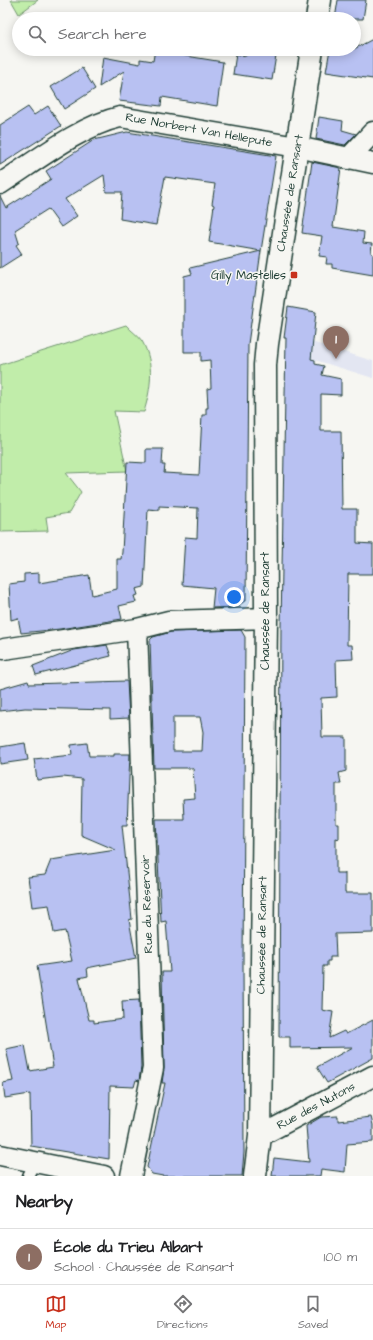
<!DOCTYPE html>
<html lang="en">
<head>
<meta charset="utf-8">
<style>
	body { margin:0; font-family:"Architects Daughter",sans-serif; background:#f2f2f2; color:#202124 }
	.you { position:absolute; left:234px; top:597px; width:14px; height:14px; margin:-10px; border:3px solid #fff; border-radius:50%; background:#1a73e8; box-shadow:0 0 0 6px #1a73e833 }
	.badge { display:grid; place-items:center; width:26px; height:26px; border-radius:50%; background:#c8321e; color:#fff; font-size:13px; font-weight:700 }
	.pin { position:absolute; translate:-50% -33px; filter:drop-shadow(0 1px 2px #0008) }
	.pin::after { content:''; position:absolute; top:21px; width:14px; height:12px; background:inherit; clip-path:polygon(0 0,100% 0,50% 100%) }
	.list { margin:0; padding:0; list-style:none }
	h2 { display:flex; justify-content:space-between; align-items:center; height:52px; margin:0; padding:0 16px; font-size:17px }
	h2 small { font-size:13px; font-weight:400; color:#757577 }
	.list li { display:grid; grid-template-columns:26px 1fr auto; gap:12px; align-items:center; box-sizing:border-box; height:56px; padding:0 16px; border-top:1px solid #e0e0e0 }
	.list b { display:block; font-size:15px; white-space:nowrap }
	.list p { margin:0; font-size:13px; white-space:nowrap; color:#757577 }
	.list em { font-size:13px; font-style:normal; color:#757577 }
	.icon { flex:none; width:22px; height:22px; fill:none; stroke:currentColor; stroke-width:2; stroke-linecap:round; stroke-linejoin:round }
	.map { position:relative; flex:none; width:373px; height:1176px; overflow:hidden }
	.search { position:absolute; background:#fff; box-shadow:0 2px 10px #0003; left:12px; right:12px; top:12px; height:44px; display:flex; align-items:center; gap:10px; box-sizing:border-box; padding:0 14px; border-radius:22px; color:#757577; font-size:15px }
	.sheet { height:108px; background:#fff }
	nav { display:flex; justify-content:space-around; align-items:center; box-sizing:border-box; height:56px; border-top:1px solid #e0e0e0; background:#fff; font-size:11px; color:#757577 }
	nav a { display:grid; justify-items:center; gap:2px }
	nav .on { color:#c8321e }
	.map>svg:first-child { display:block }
	.built { fill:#e3e6f2 }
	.green { fill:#c1edaa; stroke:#70956f }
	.building { fill:#b8c1f2; stroke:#1f3d34; fill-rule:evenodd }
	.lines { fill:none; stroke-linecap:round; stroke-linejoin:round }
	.service-casing { stroke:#1f3d34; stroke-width:13 }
	.minor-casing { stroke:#1f3d34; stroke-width:23 }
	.secondary-casing { stroke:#1f3d34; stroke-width:25 }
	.service { stroke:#f6f6f2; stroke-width:10 }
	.minor { stroke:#f6f6f2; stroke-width:20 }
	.secondary { stroke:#f6f6f2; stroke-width:22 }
	.poi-dot { fill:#c8321e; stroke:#f6f6f2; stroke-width:1.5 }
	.labels { text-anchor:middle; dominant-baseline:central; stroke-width:3; stroke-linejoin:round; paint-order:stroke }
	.street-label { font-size:12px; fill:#1f3d34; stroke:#f6f6f2 }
	.poi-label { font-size:12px; fill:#1f3d34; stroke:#f6f6f2; text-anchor:end }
</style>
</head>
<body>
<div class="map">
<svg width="373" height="1176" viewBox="0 0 373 1176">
	<rect width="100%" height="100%" fill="#f6f6f2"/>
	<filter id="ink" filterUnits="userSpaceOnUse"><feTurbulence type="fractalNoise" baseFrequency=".025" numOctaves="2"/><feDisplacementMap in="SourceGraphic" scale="8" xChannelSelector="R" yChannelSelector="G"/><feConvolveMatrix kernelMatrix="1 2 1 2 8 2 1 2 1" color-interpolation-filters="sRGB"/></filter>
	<g filter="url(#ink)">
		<path class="built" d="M305,340L373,361V378L315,360L298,357Z"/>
		<path class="green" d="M11,0H38L19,14Z
			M126,325C130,330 138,335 142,341C155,364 151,388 144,412L114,411L127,471L66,473L81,492L69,513L46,517L48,531L0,532V365Z"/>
		<path class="building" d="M338,0H366L363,19H335Z
			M373,39V79L326,72L330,49H354Z
			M155,49H170L169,52L180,55L223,62L217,106L162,97L161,106L119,101L124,71L99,87L103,57L140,64V59L153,61Z
			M247,49H277L272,80L233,74L236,54L246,56Z
			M82,68L95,89L64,109L51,87Z
			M48,106L61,126L0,165V125L28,107L34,115Z
			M319,117L343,121L342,130L356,134L345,145L316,139Z
			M127,132L276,156L261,251L209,242L214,205L212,204L215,184L165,177L156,225L120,219L122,192H106L104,175L65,199L77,216L61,227L48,209L15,230L19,243L16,245L22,254L0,268V196L6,208L51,179L46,171L94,140Z
			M312,162L341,168L333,227L364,232L363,243L372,244L371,253L373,254V275L332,268V264H326L327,257L319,256L322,236L302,233Z
			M261,251L248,344L246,600L237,607L212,608L214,588L182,585L185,537L197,538L198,508L159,506V510L148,509L144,587L136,589L138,595L134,596L136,602L119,606L122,619L60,629L21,633L18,618L11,620L9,584L24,582V574L39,573V583L89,575L92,595L117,589V559H121L122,552L127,462L146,463V449H163L162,465H165L164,473L199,475L202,415H206V408H208L207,389L211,388L210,360L201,361V352H184V276L192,274L190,268Z
			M288,307L316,312L311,359L315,360V364L324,366L322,375L341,379V395L321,394V431H341L342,509H357V543L373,544V574H348L347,645H352L353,659L336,660L337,697L321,698L322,737H346V771L339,773L341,784H336V824H339V839L336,838V873H345V893H373V933L335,934L336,957H330V961H327V966H323L322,1010L333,1012L329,1038L344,1031L346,1034L373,1020V1058L327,1083L317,1067L353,1047L290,1048V1037H279L281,626L286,338H284Z
			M241,630L245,637L243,965L244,1152L242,1176H163L152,1174L147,1167L165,1083H162L164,1068L162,972H170L166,921L161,922L156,819H184L183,799L195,798L193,768H154L150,640L153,637L171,632ZM173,717H200L203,732L202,751H173Z
			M107,645L111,656L36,675L33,666L74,650Z
			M28,681L29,684L127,681L129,718L110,719V710L25,708L0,711V689Z
			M25,743L28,760L0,764V747Z
			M87,743L89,756H114V754H130L127,825H122L132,919L129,920L136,958L87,968L88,976L79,978L89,1020H94V1023L123,1019L122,1001L139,1000L141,1067L139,1081L136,1080L134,1087L110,1086L109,1159L31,1146L30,1094L5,1098L3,1083L13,1081L6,1049L25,1045L30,1071L53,1067L37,966L72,961L65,931L54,933L49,905L32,907L28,877L45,875L51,860L116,850L81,835L82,779L63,777L37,780L34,759L72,755L71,745Z
			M338,1116V1121L371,1117L373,1125V1142L347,1144L345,1172L321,1169L320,1176H272L274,1158L309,1162L306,1126L321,1117Z"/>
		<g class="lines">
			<defs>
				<path id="service" d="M28,1176L35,1162"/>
				<path id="minor" d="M348,159L373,132
					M0,184C36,161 80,126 120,117L297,147L373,163
					M4,649L137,629
					M260,1136L373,1076
					M0,1155L104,1176
					M131,1176L153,1068L137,629L169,621L266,618"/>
				<path id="secondary" d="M317,19L320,0
					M255,1176L260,1136L266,618L265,365L267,344L312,49"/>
			</defs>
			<use href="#service" class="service-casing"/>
			<use href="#minor" class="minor-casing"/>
			<use href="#secondary" class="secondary-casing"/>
			<use href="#service" class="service"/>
			<use href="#minor" class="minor"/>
			<use href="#secondary" class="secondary"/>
		</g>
	</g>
	<rect class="poi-dot" x="290" y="271" width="8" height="8" rx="2"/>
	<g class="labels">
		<g class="street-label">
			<text transform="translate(199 130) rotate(10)">Rue Norbert Van Hellepute</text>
			<text transform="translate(290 193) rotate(-81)">Chaussée de Ransart</text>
			<text transform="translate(265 611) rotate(-90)">Chaussée de Ransart</text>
			<text transform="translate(147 904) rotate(-92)">Rue du Réservoir</text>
			<text transform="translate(262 935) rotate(-89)">Chaussée de Ransart</text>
			<text transform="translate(316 1106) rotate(-28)">Rue des Nutons</text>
		</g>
		<g class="poi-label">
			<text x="286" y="275">Gilly Mastelles</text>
		</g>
	</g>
</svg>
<div class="you"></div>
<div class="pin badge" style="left:336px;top:359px;background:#8d6e63">1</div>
<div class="search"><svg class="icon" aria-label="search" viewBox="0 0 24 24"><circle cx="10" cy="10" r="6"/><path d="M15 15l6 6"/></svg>Search here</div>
</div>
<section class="sheet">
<h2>Nearby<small></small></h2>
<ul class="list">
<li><span class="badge" style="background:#8d6e63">1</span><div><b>École du Trieu Albart</b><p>School · Chaussée de Ransart</p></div><em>100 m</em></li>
</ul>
</section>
<nav>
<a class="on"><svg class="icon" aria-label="map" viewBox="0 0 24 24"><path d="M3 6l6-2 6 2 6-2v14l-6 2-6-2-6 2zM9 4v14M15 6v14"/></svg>Map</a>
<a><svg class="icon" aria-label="directions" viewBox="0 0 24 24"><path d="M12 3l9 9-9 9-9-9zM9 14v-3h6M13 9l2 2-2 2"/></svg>Directions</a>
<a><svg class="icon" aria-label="saved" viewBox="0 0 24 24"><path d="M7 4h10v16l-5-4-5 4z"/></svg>Saved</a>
</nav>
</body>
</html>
